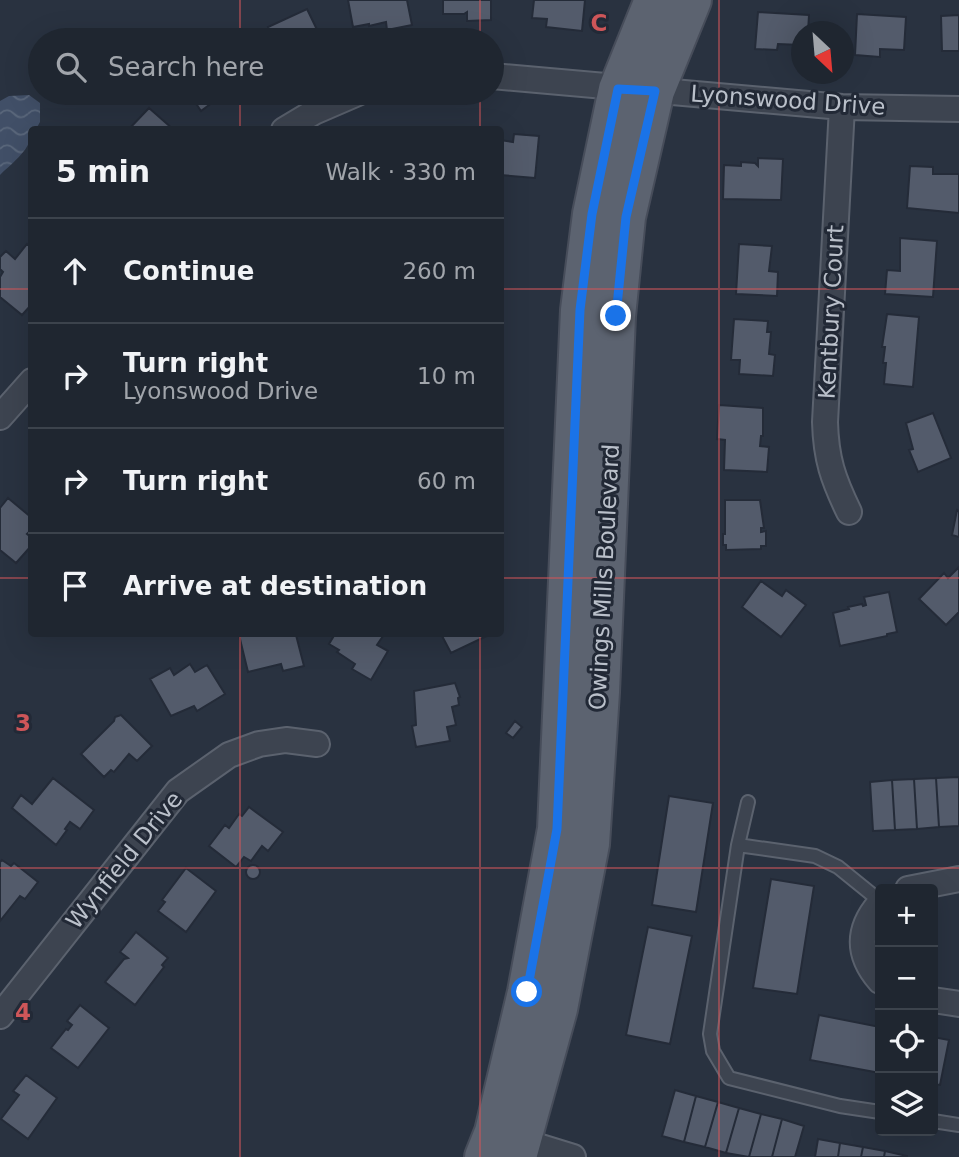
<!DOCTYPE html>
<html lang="en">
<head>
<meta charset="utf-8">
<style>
	body { margin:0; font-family:"DejaVu Sans",sans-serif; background:#272e38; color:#f1f3f6 }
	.controls { position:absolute; right:21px; bottom:21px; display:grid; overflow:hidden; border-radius:7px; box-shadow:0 7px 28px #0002 }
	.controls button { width:63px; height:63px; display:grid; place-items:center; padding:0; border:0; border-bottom:2px solid #3c434c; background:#1f2630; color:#f1f3f6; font:35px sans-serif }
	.compass { position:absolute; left:791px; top:21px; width:63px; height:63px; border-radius:50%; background:#1f2630; box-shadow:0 7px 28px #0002; rotate:154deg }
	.stop { position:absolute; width:21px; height:21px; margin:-16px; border:5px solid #1a73e8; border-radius:50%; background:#fff }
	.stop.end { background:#1a73e8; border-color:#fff; box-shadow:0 2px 7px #0008 }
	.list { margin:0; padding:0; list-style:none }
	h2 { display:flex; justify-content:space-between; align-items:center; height:91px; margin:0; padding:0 28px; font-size:30px }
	h2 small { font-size:23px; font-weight:400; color:#a1a5ab }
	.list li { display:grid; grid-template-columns:46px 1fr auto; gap:21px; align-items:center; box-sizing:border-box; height:105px; padding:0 28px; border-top:2px solid #3c434c }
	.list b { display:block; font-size:26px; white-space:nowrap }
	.list p { margin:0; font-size:23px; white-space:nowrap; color:#a1a5ab }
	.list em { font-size:23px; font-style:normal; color:#a1a5ab }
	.icon { flex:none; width:38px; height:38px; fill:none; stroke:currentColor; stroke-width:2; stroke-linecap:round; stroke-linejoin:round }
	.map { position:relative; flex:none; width:959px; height:1157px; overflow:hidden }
	.search { position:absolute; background:#1f2630; box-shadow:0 7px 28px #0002; left:28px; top:28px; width:476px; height:77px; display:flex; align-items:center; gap:18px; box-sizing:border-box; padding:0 24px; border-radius:38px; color:#a1a5ab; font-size:26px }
	.panel { position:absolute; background:#1f2630; box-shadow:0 7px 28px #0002; left:28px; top:126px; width:476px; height:511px; border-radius:7px }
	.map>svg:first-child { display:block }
	.water { fill:url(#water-waves) }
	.building { fill:#535b6b; stroke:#242b38; stroke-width:2 }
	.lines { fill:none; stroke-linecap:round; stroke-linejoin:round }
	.service-casing { stroke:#5b626e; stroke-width:16 }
	.minor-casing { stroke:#5b626e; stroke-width:28 }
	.primary-casing { stroke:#474d5a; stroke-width:42 }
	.service { stroke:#3d4450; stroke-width:12 }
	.minor { stroke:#3d4450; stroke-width:24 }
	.primary { stroke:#5c6370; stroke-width:38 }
	.route { stroke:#1a73e8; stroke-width:9 }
	.grid { fill:none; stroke:#ce5659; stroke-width:2; stroke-opacity:0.55 }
	.labels { text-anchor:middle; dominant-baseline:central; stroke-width:6; stroke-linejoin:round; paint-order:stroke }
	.street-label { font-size:23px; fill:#bac0ca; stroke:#222936 }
	.grid-label { font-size:23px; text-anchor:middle; font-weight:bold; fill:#ce5659; stroke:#222936; stroke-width:6; stroke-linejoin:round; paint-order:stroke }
</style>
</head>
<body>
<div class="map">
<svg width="959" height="1157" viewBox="0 0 959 1157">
	<defs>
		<pattern id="water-waves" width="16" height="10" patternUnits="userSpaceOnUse" patternTransform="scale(1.75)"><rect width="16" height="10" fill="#414f67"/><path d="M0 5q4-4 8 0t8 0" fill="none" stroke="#5a677b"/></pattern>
	</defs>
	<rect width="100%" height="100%" fill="#293240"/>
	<path class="water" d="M29,95L40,103V122L36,129L32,130C32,149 13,162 0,175V101L9,96Z"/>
	<path class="building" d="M348,0H407L412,25L387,30L386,22L369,26V24L353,27Z
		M443,0H491V20L467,21V12L464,14H443Z
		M534,0H585L582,31L546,27L547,19L532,18Z
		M307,9L322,40H274L268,27Z
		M758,12L809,15L808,32H802V45L778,44L777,50L755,49Z
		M857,14L906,17L904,50L880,49V57L855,55Z
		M959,15V51H942L941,16Z
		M189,93H225L201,111Z
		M149,108L174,130H128Z
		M514,134L539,136L535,178L500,175V140L513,142Z
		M758,158L783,159L781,200L723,199L724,165L741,166V162L755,163L758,166Z
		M910,166L933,167V174H959V213L907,208Z
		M900,238L937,241L933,297L885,294L887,270L900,271Z
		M27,244L32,248V304L22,315L0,297V277L3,272L0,269V257L6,251L15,259Z
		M739,244L772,246L769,271L778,272L777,296L736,294Z
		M887,314L919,317L913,387L884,384L886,363H883L885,347H882Z
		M734,319L768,321L767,332H771L769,354L775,355L773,376L739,374L740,360H731Z
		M719,405L763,408V436H761L760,446L769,447L767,472L724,470L725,440L717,439Z
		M933,413L951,458L918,472L909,450L913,449L906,423Z
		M8,498L32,518V529L27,534L32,538V545L16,563L0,550V508Z
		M725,500H760L764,528H761V532L766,531V546H761V549L726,550V545H723V534H725Z
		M957,510L959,511V537L952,535Z
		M959,567V612L946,625L919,599L944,573L948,578Z
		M761,581L782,596L786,590L806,605L781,637L742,607Z
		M889,592L897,632L887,634V636L840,646L833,613L849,609L848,607L862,604L863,606L866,605L864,597Z
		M247,634L296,635L304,666L283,671L281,664L248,672L239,635Z
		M335,634H378L383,636L377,645L388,651L371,680L352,669L355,664L337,652L339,650L329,644Z
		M441,634H491L451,653Z
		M190,664L195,672L207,665L225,694L197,711L194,706L171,716L150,679L170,668L174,675Z
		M455,683L460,697L458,698L459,705L452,707L456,725L447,727L450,741L416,747L412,726L416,725L414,691Z
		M121,715L152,746L137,761L129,754L114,772L111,770L104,777L81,754L114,721L115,717Z
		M515,721L522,727L513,738L506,733Z
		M959,777V826L939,827L936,778Z
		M53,778L94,810L80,829L70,822L65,829L67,830L56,845L12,808L21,795L32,804Z
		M936,778L939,827L917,829L914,779Z
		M914,779L917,829L895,830L892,780Z
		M892,780L895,830L873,831L870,782Z
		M669,796L713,803L696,912L652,905Z
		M249,807L283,832L268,851L262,846L251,861L244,857L236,867L209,846L225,825L229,828L239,814L242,816Z
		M2,860L11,866L14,863L38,882L25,899L20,896L0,921V862Z
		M246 872a7 7 0 1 1 14 0a7 7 0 1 1-14 0Z
		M186,868L216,891L186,932L158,911L165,902L162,900Z
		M771,879L814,886L797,994L753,988Z
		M648,927L692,936L670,1044L626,1035Z
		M136,932L168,958L162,965L164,967L135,1005L105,982L124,959L128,958L120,952Z
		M80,1005L109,1028L78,1068L51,1048L66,1029L68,1030L72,1025L67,1021Z
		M819,1015L880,1027V1073L810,1060Z
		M933,1037L949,1040L940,1085L933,1084Z
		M26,1075L57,1098L28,1139L1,1119L19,1095L13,1091Z
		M675,1090L696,1096L684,1142L662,1136Z
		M696,1096L718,1102L705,1147L684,1142Z
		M718,1102L739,1108L726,1153L705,1147Z
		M739,1108L761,1114L749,1157L726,1153Z
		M761,1114L782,1119L772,1157H749Z
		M782,1119L804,1126L795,1157H772Z
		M818,1139L840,1143L838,1157H815Z
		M840,1143L863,1147L861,1157H838Z
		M863,1147L885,1151L884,1157H861Z
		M885,1151L907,1156V1157H884Z"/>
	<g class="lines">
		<defs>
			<path id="service" d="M748,802L738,845L710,1034L713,1051L729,1078L840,1106L880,1112
				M738,845L815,856L838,867L880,901
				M933,1121L959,1125"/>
			<path id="minor" d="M492,76L842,107L959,109
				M842,107L825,422C826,459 833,479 849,512
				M284,130L314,112L358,93
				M0,417L32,381
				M908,889L959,879
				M880,903C857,929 857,955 880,981
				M933,1000L959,1004
				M0,1016L178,791L229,755L259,744L286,740L317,744
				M508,1137L573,1157"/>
			<path id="primary" d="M484,1157L494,1132L527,992L557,829L580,310L592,214L618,89L654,0
				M517,1157L558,1009L590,844L600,692L616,316L626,217L655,91L692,0"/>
		</defs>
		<use href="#service" class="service-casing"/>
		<use href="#minor" class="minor-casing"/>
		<use href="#primary" class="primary-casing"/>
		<use href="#service" class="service"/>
		<use href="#minor" class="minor"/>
		<use href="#primary" class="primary"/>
	</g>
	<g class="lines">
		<path class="route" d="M527,992L557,829L580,310L592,214L618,89L655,91L626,217L616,316"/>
	</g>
	<path class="grid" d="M240,0V40M480,0V40M719,0V1157M240,93V130M480,93V130M0,289H32M500,289H959M0,578H32M500,578H959M240,634V1157M480,634V1157M0,868H959"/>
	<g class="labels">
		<g class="street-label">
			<text transform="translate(788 100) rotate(4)">Lyonswood Drive</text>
			<text transform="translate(831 312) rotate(-87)">Kentbury Court</text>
			<text transform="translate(604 577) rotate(-87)">Owings Mills Boulevard</text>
			<text transform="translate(124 860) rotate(-51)">Wynfield Drive</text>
		</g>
	</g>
	<g class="grid-label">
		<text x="599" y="31">C</text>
		<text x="23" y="731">3</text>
		<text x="23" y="1020">4</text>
	</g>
</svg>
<div class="controls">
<button>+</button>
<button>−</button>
<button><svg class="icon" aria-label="locate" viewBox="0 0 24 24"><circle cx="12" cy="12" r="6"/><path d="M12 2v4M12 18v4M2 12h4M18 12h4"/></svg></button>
<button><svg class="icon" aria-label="layers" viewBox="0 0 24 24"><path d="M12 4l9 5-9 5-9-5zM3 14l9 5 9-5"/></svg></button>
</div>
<svg class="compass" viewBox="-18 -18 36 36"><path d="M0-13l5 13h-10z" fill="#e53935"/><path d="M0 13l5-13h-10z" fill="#a1a5ab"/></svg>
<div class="stop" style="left:527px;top:992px"></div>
<div class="stop end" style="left:616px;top:316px"></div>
<div class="search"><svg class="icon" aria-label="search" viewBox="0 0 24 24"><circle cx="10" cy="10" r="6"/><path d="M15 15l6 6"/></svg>Search here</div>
<section class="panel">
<h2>5 min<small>Walk · 330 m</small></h2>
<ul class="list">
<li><svg class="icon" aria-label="ahead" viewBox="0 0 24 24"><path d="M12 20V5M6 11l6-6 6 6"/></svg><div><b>Continue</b></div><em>260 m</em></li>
<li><svg class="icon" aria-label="right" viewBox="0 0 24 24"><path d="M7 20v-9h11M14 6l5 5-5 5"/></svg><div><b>Turn right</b><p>Lyonswood Drive</p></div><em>10 m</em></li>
<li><svg class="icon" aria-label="right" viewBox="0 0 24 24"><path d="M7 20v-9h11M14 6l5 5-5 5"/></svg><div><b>Turn right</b></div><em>60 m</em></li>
<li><svg class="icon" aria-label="arrive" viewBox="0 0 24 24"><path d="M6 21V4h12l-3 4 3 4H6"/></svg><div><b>Arrive at destination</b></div></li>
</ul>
</section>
</div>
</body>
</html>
